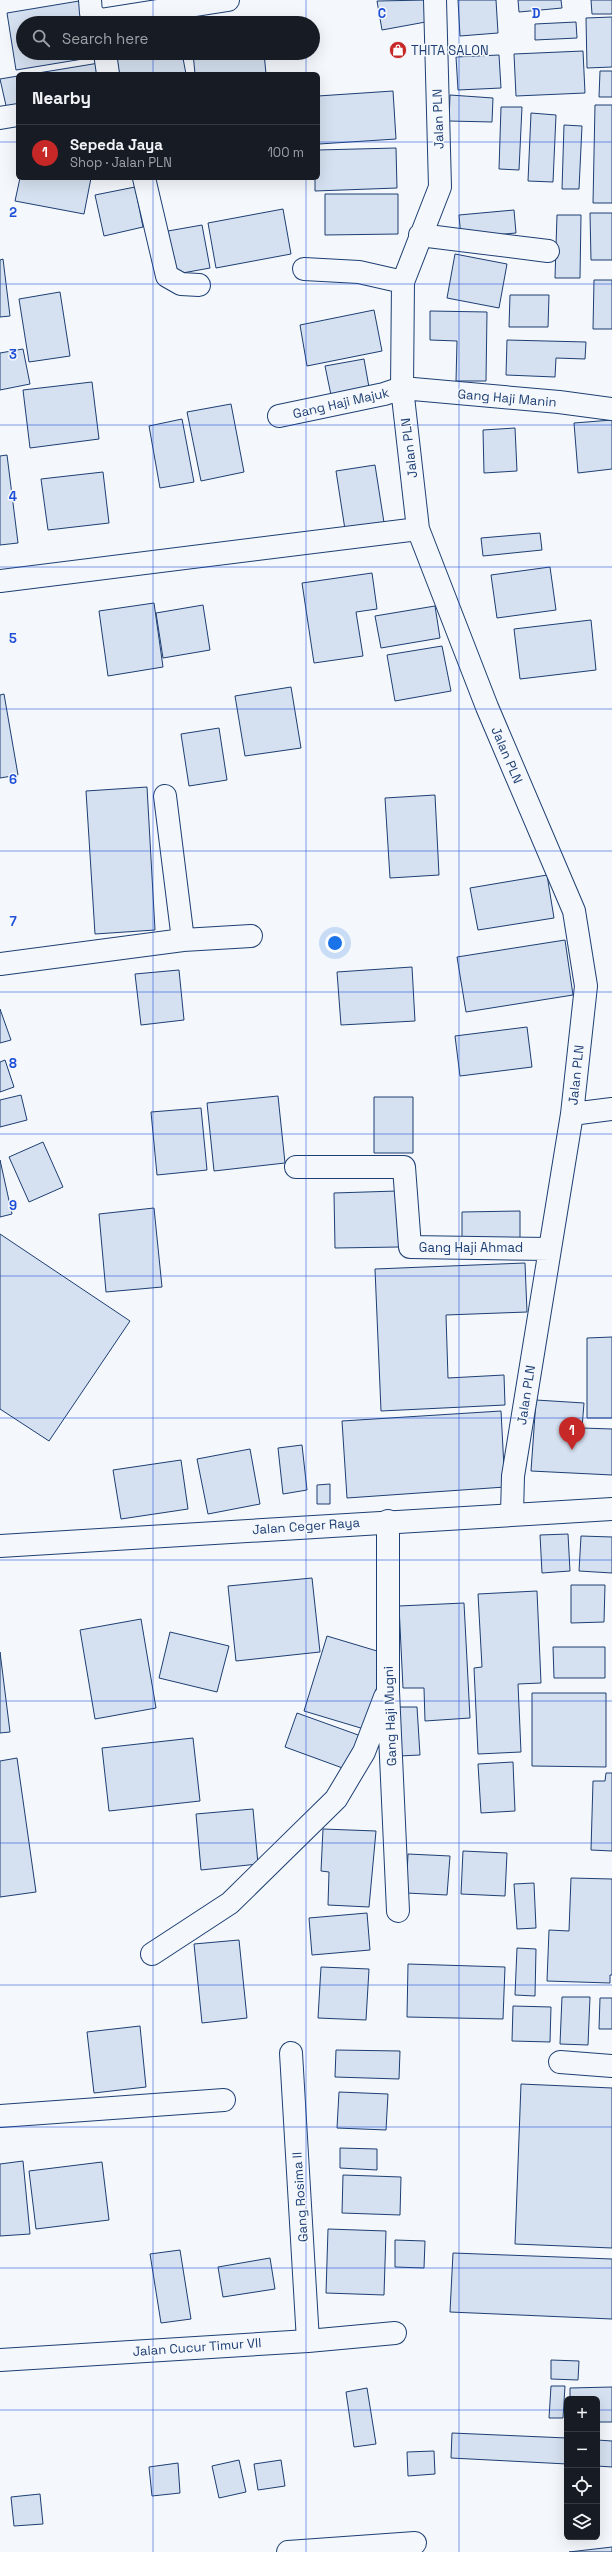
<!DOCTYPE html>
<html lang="en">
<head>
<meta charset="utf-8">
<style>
	body { margin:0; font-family:"Space Grotesk",sans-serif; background:#20242c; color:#f1f3f6 }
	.controls { position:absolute; right:12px; bottom:12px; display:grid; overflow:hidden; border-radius:6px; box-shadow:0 4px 16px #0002 }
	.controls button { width:36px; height:36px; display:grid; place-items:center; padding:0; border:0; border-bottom:1px solid #363941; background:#171b24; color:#f1f3f6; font:20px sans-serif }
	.you { position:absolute; left:335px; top:943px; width:14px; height:14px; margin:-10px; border:3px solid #fff; border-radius:50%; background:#1a73e8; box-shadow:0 0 0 6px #1a73e833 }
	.badge { display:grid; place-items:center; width:26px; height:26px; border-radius:50%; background:#c62828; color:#fff; font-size:13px; font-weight:700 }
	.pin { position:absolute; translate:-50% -33px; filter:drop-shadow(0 1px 2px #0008) }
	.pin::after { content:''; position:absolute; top:21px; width:14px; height:12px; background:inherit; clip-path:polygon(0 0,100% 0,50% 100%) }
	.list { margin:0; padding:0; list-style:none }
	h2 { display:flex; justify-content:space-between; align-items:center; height:52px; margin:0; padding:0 16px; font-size:17px }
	h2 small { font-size:13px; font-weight:400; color:#9ea1a6 }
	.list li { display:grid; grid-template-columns:26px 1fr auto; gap:12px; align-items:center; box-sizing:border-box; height:56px; padding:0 16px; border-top:1px solid #363941 }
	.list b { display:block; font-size:15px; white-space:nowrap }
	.list p { margin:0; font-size:13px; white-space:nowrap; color:#9ea1a6 }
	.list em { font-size:13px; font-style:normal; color:#9ea1a6 }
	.icon { flex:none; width:22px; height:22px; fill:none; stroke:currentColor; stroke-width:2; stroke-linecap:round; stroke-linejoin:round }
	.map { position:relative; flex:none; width:612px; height:2552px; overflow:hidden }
	.search { position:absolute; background:#171b24; box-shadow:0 4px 16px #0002; left:16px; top:16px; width:304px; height:44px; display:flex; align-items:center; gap:10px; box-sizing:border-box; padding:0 14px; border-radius:22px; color:#9ea1a6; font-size:15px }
	.panel { position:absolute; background:#171b24; box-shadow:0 4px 16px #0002; left:16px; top:72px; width:304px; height:108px; border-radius:6px }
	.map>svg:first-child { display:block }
	.building { fill:#d5e0f0; stroke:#1d3f73 }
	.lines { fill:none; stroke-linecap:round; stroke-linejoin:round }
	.street-casing { stroke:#1d3f73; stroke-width:24 }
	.secondary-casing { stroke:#1d3f73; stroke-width:24 }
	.street { stroke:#f4f7fb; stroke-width:22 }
	.secondary { stroke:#f4f7fb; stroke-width:22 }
	.grid { fill:none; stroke:#1d4ed8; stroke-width:1; stroke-opacity:0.55 }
	.labels { text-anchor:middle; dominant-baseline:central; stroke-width:3; stroke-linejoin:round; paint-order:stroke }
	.poi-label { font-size:13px; fill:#1d3f73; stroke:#f4f7fb; text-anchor:start }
	.street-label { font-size:13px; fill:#1d3f73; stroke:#f4f7fb }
	.grid-label { font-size:13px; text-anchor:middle; font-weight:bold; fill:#1d4ed8; stroke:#f4f7fb; stroke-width:3; stroke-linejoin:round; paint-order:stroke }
</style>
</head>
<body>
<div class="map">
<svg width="612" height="2552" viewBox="0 0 612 2552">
	<rect width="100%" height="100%" fill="#f4f7fb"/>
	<path class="building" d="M85,0L89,23H23V53H94L95,57L16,70L7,13Z
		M428,0L431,21L382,30L377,1Z
		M458,0H496L498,33L460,36Z
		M518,0H561L562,8L519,12Z
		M591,0H612V14H592Z
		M612,17V67L587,68L586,18Z
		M576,22L577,38L535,40V24Z
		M583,51L585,93L516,96L514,54Z
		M153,53H182L186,74H119L117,59Z
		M193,53H264L266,74H195Z
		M499,55L501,88L458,90L456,57Z
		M99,63L102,74H32Z
		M600,71H612V97H599Z
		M18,76V109L7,110L0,79Z
		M393,91L396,139L319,144L318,96Z
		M450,95L493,98L492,122L449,121Z
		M595,105H612V203H593Z
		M501,107H522L519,170L499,169Z
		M531,113L556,115L553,182L528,181Z
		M564,125L582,126L579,189H562Z
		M396,148L397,188L315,191V178H318V150Z
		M20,178H91L84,214L15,201Z
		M135,187L143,227L104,236L95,195Z
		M325,194H398V234L325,235Z
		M283,209L291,254L216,268L208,223Z
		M514,210L516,233L461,238L459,215Z
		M590,213H612V260H591Z
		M557,215H581L580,278H555Z
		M202,225L210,268L177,274L168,231Z
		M455,254L507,264L499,308L447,298Z
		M3,259L10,316L0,317V260Z
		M594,280H612V329H593Z
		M60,292L70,356L29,362L19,299Z
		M510,295H549L548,327H509Z
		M374,310L382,351L307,366L300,325Z
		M430,311L487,312L486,381H456L457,341L430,340Z
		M507,340L586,342L585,359L556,358L555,377L506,375Z
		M23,349L30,384L0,390V353Z
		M364,359L370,393L332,400L325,366Z
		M92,382L99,439L30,448L23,390Z
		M231,404L244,472L201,481L187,412Z
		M182,419L194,482L160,488L149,426Z
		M612,420V469L578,473L574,423Z
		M515,428L517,471L484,473L483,430Z
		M7,455L18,543L0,545V456Z
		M375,465L385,529L346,536L336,471Z
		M103,472L109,523L48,530L41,479Z
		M540,533L542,550L483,556L481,538Z
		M550,567L556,610L497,618L491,575Z
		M372,573L377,609L356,612L363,656L314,663L302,583Z
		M154,603L163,667L108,676L99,611Z
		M203,605L210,650L163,658L156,613Z
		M435,606L440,638L381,648L375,616Z
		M591,620L596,670L520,679L514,629Z
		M442,646L451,691L395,701L387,655Z
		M291,687L301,748L245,756L235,696Z
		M4,694L18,775L0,778V695Z
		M219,728L227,780L189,786L181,734Z
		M147,787L155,930L95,934L86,791Z
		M435,795L439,875L390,878L385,798Z
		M547,875L554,918L478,930L470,888Z
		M565,940L573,995L466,1012L457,957Z
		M412,967L415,1021L341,1025L337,972Z
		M179,970L184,1020L141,1025L135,974Z
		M0,1009L11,1040L0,1043Z
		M527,1027L532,1067L460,1076L455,1036Z
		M5,1060L14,1087L0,1092V1062Z
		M21,1095L27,1120L0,1127V1100Z
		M278,1096L285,1163L214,1171L207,1103Z
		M374,1097H413V1153H374Z
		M201,1108L207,1170L157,1175L151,1112Z
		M43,1142L63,1187L29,1202L9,1157Z
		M0,1160L12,1214L0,1217Z
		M397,1191L399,1247L335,1248L334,1193Z
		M154,1208L162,1287L106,1292L99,1214Z
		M520,1211V1243L462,1244V1212Z
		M0,1234L130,1321L49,1441L0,1409Z
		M525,1263L527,1312L446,1315L448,1378L504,1375L505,1405L381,1411L375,1269Z
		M612,1337V1418H587V1338Z
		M536,1400L584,1403L582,1428L612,1429V1475L531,1471Z
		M501,1411L505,1487L347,1498L342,1421Z
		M302,1445L307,1490L283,1494L278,1448Z
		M250,1449L260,1504L208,1514L197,1459Z
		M181,1460L188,1509L121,1519L113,1470Z
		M330,1484V1504H317V1485Z
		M568,1534L570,1571L542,1573L540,1535Z
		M581,1536L612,1537V1573L579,1571Z
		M312,1578L320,1652L236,1661L228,1586Z
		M571,1585H605L604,1622L571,1623Z
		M537,1591L541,1683L518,1684L521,1752L478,1754L474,1668L482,1667L478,1594Z
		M464,1603L470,1718L425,1721L424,1688H403L399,1606Z
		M141,1619L156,1708L95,1719L80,1630Z
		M170,1632L229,1646L217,1692L159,1678Z
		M327,1636L387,1654L364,1729L304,1711Z
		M553,1647H605V1678H554Z
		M0,1652L10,1732L0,1733Z
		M532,1693H606V1767L532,1766Z
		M397,1707H417L420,1755L399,1756Z
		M297,1713L361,1736L348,1770L285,1747Z
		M193,1738L200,1801L109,1811L102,1748Z
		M17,1758L36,1892L0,1897V1761Z
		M513,1762L515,1811L481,1813L478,1764Z
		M606,1773H612V1851L591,1850L593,1781H605Z
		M253,1809L258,1864L201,1870L196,1814Z
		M323,1829L376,1831L369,1907L328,1905L329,1872L321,1871Z
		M463,1851L507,1853L505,1896L461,1894Z
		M408,1854L450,1856L447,1895L406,1893Z
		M571,1878L612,1879V1975H610V1983L547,1981L549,1930L569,1931Z
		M534,1883L536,1928L517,1929L514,1884Z
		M367,1913L370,1950L312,1955L309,1918Z
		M239,1940L247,2018L202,2023L194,1944Z
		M517,1948L536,1949L535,1996L515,1995Z
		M408,1964L505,1967L503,2019L407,2017Z
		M321,1967L369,1969L366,2020L318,2018Z
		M562,1997H590L588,2045L560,2044Z
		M600,1998H612V2029H599Z
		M513,2006L551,2007L550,2042L512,2041Z
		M140,2026L146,2087L94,2093L87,2032Z
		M336,2050L400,2051L399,2079L335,2077Z
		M521,2084L612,2088V2248L515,2244Z
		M339,2092L388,2094L386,2130L337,2128Z
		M340,2148L377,2149V2170L340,2168Z
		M23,2161L30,2234L0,2236V2164Z
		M102,2162L109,2220L36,2229L29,2171Z
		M343,2175L401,2177L400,2215L342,2213Z
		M328,2229L386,2231L384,2295L326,2293Z
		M395,2240L425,2241L424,2268L395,2267Z
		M180,2250L191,2319L161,2323L150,2254Z
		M453,2253L612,2259V2319L450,2312Z
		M270,2258L275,2289L223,2297L218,2267Z
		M551,2360L579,2361L578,2380L551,2379Z
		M551,2386H565L563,2418H549Z
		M612,2387V2422H597V2399H570V2388Z
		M367,2388L376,2444L354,2447L346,2392Z
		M452,2433L567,2438V2464L451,2458Z
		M597,2440L612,2441V2467L597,2466Z
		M434,2451L435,2474L408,2476L407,2452Z
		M239,2460L246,2492L219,2498L212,2466Z
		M281,2460L285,2486L258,2490L254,2464Z
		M178,2463L180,2493L152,2496L149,2467Z
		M40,2494L43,2524L14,2526L11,2497Z
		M612,2547V2552H569Z"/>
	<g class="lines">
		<defs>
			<path id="street" d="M90,0L91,13L100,20L228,0
				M435,0L440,187L403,282L402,388L418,529L487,707L574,911L586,986L572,1114L513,1476L512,1514
				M105,53L108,74
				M0,118L18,115
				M144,178L167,276L181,284L199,285
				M420,235L548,251
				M304,269L359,272L403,282
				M279,416L384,394L402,388L559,402L612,409
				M0,581L418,529
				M165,796L183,940
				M0,964L183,940L251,936
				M572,1114L612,1109
				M296,1167H404L410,1247L550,1249
				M388,1521V1691L398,1911
				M152,1954L230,1903L336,1799L364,1752L385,1697
				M291,2053L308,2341
				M560,2062L612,2066
				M0,2116L224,2100
				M0,2360L308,2341L395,2333
				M288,2552L415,2543"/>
			<path id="secondary" d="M0,1546L612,1509"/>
		</defs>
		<use href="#street" class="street-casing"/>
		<use href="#secondary" class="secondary-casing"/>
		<use href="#street" class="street"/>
		<use href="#secondary" class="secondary"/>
	</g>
	<path class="grid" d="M153,0V23M306,0V23M459,0V2552M153,53V74M306,53V74M0,142H18M318,142H612M153,178V2552M306,178V2552M0,284H612M0,425H612M0,567H612M0,709H612M0,851H612M0,992H612M0,1134H612M0,1276H612M0,1418H612M0,1560H612M0,1701H612M0,1843H612M0,1985H612M0,2127H612M0,2268H612M0,2410H567M597,2410H612"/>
	<defs>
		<symbol id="shop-disc" viewBox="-11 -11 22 22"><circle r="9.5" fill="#c62828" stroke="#f4f7fb"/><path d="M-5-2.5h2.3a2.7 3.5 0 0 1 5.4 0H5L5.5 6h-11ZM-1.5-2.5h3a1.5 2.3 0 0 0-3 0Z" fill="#fff"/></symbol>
	</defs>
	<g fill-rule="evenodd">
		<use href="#shop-disc" x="388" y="40" width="20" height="20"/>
	</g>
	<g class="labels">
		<g class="poi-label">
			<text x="411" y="50">THITA SALON</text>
		</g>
		<g class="street-label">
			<text transform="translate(438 119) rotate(-92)">Jalan PLN</text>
			<text transform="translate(507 398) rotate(5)">Gang Haji Manin</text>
			<text transform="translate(341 403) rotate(-13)">Gang Haji Majuk</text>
			<text transform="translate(409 448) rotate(-97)">Jalan PLN</text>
			<text transform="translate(507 755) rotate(67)">Jalan PLN</text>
			<text transform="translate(576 1075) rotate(-84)">Jalan PLN</text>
			<text x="471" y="1247">Gang Haji Ahmad</text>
			<text transform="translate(526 1395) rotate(-81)">Jalan PLN</text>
			<text transform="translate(306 1526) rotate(-4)">Jalan Ceger Raya</text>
			<text transform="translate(390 1716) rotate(-92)">Gang Haji Mugni</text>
			<text transform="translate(300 2197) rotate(-94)">Gang Rosima II</text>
			<text transform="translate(197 2347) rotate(-4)">Jalan Cucur Timur VII</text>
		</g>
	</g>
	<g class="grid-label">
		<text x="382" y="18">C</text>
		<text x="536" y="18">D</text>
		<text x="13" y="217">2</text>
		<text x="13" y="359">3</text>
		<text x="13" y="501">4</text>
		<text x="13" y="643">5</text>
		<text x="13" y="784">6</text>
		<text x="13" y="926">7</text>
		<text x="13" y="1068">8</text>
		<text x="13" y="1210">9</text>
	</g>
</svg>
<div class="controls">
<button>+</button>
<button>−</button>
<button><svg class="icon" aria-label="locate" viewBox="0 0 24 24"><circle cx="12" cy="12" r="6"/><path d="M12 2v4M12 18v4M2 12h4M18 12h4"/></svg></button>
<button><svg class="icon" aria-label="layers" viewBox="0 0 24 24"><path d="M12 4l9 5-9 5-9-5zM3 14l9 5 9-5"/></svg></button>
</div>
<div class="you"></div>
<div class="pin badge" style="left:572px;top:1450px">1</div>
<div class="search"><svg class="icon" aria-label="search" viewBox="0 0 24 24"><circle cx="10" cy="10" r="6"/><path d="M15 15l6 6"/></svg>Search here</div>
<section class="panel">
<h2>Nearby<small></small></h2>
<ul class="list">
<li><span class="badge">1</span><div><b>Sepeda Jaya</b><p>Shop · Jalan PLN</p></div><em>100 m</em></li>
</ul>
</section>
</div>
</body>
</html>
